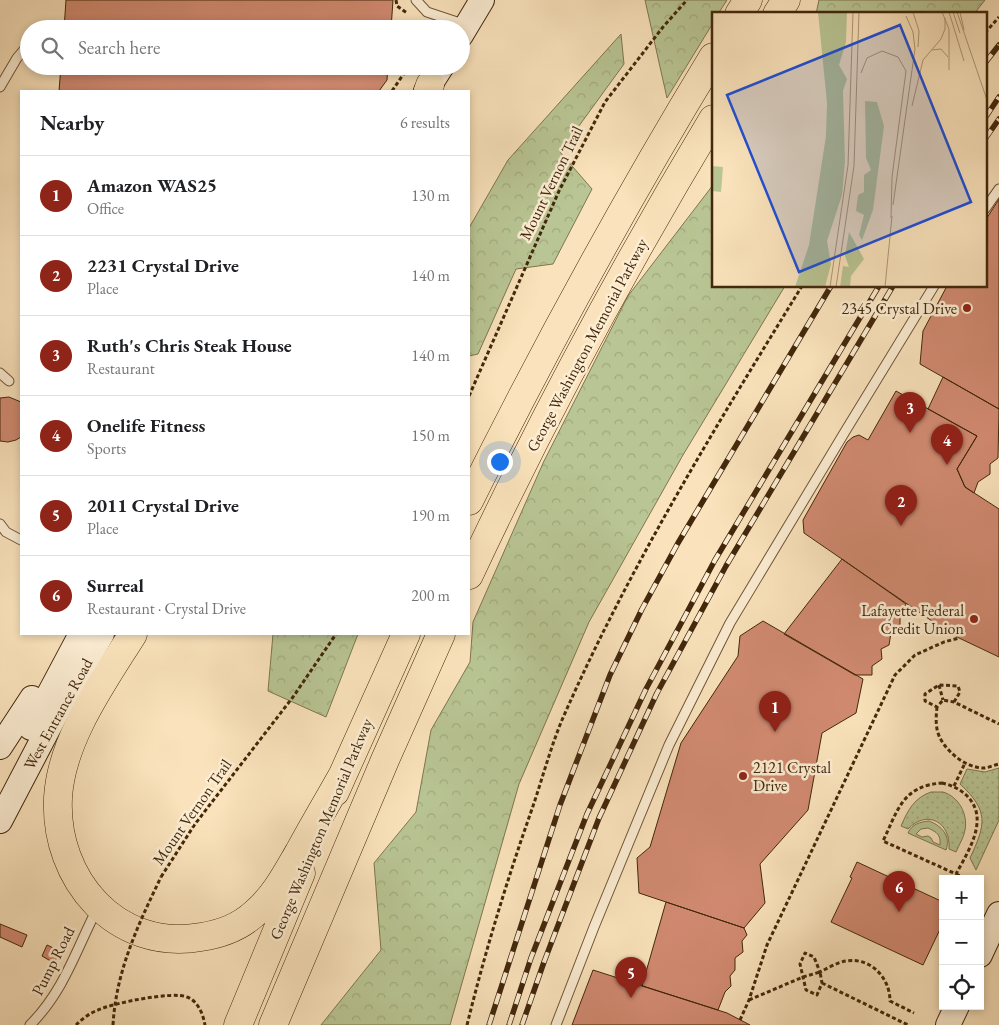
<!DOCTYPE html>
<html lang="en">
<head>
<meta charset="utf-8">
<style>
	body { margin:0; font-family:"EB Garamond",serif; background:#f2f2f2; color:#202124 }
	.controls { position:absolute; right:15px; bottom:15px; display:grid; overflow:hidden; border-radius:0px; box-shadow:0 2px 8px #0003 }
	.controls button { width:45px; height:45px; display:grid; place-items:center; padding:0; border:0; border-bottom:1px solid #e0e0e0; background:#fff; color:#202124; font:25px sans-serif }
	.you { position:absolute; left:499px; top:461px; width:18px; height:18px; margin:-12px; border:4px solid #fff; border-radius:50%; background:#1a73e8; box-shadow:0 0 0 8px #1a73e833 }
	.badge { display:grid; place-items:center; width:32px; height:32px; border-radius:50%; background:#8f2418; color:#fff; font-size:16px; font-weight:700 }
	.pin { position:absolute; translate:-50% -41px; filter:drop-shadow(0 1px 2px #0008) }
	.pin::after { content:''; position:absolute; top:26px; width:18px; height:15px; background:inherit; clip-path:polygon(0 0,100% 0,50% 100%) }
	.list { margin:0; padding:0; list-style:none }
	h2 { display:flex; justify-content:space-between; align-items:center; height:65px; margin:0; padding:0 20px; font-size:21px }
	h2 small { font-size:16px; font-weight:400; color:#757577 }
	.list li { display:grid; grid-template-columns:32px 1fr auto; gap:15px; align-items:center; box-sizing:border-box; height:80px; padding:0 20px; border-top:1px solid #e0e0e0 }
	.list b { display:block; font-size:19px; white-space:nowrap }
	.list p { margin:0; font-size:16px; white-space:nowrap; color:#757577 }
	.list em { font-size:16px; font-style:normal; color:#757577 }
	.icon { flex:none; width:28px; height:28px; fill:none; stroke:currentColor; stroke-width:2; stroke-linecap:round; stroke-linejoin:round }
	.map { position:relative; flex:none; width:999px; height:1025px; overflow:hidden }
	.search { position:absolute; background:#fff; box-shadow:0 2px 8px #0003; left:20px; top:20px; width:450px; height:55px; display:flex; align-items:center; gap:12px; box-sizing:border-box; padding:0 18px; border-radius:28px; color:#757577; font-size:19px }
	.panel { position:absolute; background:#fff; box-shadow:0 2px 8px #0003; left:20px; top:90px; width:450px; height:545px; border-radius:0px }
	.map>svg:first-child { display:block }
	.grass { fill:url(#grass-dots); stroke:#7e7650 }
	.forest { fill:url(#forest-crowns); stroke:#7e7650 }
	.garden { fill:#b9c594; stroke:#7e7650; fill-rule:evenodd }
	.building { fill:#d18a71; stroke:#42270b }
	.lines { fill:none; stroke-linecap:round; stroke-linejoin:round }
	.lane-casing { stroke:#705637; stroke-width:11 }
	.secondary-casing { stroke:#42270b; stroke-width:26 }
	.highway-casing { stroke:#42270b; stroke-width:29 }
	.path { stroke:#42270b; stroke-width:3; stroke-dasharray:4 2.5; stroke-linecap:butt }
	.lane { stroke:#fcedd3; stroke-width:9 }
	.secondary { stroke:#fcedd3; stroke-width:24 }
	.highway { stroke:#fae3bc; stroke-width:28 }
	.rail-casing { stroke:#42270b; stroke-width:5.5 }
	.rail { stroke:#fcedd3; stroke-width:4; stroke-dasharray:11; stroke-linecap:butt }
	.path-bridge { stroke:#42270b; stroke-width:3; stroke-dasharray:4 2.5; stroke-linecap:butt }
	.poi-dot { fill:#8f2418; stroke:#fcedd3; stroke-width:2 }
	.labels { text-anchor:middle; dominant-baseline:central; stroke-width:5; stroke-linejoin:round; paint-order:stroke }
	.street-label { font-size:16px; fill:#42270b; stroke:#fcedd3 }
	.poi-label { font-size:16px; fill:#42270b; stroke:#fcedd3; text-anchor:end }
	.inset-road { fill:none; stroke:#b09875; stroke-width:1 }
	.view { fill:#1d4ed8; fill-opacity:0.15; stroke:#1d4ed8; stroke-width:2.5 }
	.inset-edge { fill:none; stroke:#42270b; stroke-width:2.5 }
</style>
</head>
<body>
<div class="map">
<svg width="999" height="1025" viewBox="0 0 999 1025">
	<defs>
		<pattern id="grass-dots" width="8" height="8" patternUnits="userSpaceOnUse" patternTransform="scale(1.25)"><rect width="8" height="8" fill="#b9c594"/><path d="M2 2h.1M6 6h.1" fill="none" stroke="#a0a97e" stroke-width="1.8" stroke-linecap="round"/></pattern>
		<pattern id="forest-crowns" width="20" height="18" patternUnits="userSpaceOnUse" patternTransform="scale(1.25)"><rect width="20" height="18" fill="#b9c594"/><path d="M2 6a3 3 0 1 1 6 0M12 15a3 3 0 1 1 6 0" fill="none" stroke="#a0a97e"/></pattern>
	</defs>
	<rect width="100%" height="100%" fill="#fae3bc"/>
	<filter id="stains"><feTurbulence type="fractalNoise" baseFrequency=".004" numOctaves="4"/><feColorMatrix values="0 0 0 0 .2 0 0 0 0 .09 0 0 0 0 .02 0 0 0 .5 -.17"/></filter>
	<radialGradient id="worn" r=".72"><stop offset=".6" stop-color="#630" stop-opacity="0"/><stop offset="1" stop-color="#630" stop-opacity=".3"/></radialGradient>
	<path class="grass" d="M999,768V820L976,870L970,858C986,824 989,811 960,784L967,769L985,772Z
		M931,792C935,792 940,792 943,792C959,797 968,814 965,830C964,837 959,845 956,852L949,849C951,822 927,809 908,829L901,826C908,810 914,798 931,792Z"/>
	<path class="forest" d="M645,0H727L718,14H713V23L667,98Z
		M819,0H985L974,14H816Z
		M621,34L624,64L560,152L592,189L553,264L516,269L478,354L469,356V228L508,160Z
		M713,185V286H785L683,455L589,622L519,784L450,1025H321L381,950L374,863L416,812L431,730L470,662L473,622L544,461L628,296Z
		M273,634H358L326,717L268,691Z"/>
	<path class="garden" d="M929,821C942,826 951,836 946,850L908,833C912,824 920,822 929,821ZM928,828C937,832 941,835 940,845L933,842L931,838L928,836L922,837L916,834L921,829Z"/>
	<path class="building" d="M66,0H393L391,29H64Z
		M61,66H388L387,80L379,91H59Z
		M999,199V409L920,364L923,331L947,286H985V221Z
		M943,377L999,409L998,458L990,464V474L978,482L974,493L965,487L957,469L977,436L928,409Z
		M896,391L977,436L957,469L965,487L999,509V657L959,638L929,619L804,533L803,520L847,442L853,437L859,435L868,440Z
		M9,397L21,402V437L16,440L8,442L0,441V398Z
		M842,559L906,604L900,615V628L891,633L889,645L881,649L882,659L872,666V675H855L784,634Z
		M763,621L863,679L856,713L822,733L808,810L760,864L765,903L744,928L639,893L637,858L650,847L681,743L738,656L740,636Z
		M857,862L943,902V923L923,965L831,922L852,878L850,877Z
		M666,902L744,928L747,935L742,941L743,952L735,958V970L730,976L731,986L725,992L718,1010L642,986Z
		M0,924L27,935L22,947L0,937Z
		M47,945L60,951L54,963L42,956Z
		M593,970L727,1013L750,1025H572Z"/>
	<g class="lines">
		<defs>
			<path id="lane" d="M416,0L427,12L466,25
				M0,87L17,58L29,44
				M985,209L999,189
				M0,373L9,381
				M0,524L6,532L21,540
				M30,1025C64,991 76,950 97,909
				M556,1025L594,927L669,745L730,623L846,430L934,286"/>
			<path id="secondary" d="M461,35L482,0
				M426,91L442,66
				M31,728L81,634
				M0,747L32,698
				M0,821L57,712L102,634
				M980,955L999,914
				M948,1025L957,1006"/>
			<path id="highway" d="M739,14L748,0
				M777,14L786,0
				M428,91L430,85
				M469,501C544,350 625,202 713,57
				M469,575C542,419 624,267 713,119
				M133,634C103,682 61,740 58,798C54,879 116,952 201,937C221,934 240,927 255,913C275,896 286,874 299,852C313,826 328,801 342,776
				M335,792L406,634
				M238,1025L301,873
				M273,1025L385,760L441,634"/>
		</defs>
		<use href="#lane" class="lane-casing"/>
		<use href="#secondary" class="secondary-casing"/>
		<use href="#highway" class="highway-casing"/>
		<path class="path" d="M396,0L397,6L407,13
			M985,33L999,17
			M392,91L409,66
			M469,396L559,191L605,102L663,27L687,0
			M939,685L943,700
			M954,702L960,692L958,686L939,685L925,694V701L937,707L943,700L954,702L999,724
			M937,707C936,717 935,728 940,738C948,753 966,768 984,768C988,768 994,765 999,764
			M942,783C961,787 979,801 977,823C976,840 964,859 956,874L883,841C898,810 902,786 942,783Z
			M954,786L965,763
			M956,874L967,879
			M161,877L195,824L293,697L336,634
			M822,983L908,1025
			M749,1000L803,977L820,972L822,983L817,995L806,990L800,964L805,953L814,957L820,972C828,968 838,962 846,961C871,957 890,978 890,1001L914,1013
			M740,1020L749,1000L767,945L895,675L915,655L944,642L959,638
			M76,1025C82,1019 90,1013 98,1010C114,1003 172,991 187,997C198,1001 203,1014 205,1025
			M467,1025C485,952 507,880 532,809C542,780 550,749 562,720C628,569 716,426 802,286"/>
		<use href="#lane" class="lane"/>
		<use href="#secondary" class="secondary"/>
		<use href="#highway" class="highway"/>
		<defs>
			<path id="rail" d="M985,63L999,45
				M985,118L999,97
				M985,139L999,119
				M489,1025L560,805L610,675L642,609L678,543L831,286
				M509,1025L531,958L587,814L646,689L715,560L879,286
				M522,1025L544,962L599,818L657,693L726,566L893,286"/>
		</defs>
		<use href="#rail" class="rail-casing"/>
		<use href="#rail" class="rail"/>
		<path class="path-bridge" d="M113,1025C116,971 138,925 161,877"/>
	</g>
	<g class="poi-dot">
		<circle cx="967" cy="308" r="5"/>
		<circle cx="974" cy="619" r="5"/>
		<circle cx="743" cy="776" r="5"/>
	</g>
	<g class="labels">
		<g class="street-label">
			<text transform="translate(551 183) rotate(-64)">Mount Vernon Trail</text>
			<text transform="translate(587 345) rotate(-62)">George Washington Memorial Parkway</text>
			<text transform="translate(58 714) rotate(-61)">West Entrance Road</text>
			<text transform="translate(192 812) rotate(-55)">Mount Vernon Trail</text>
			<text transform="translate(321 829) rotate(-67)">George Washington Memorial Parkway</text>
			<text transform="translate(53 961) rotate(-63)">Pump Road</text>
		</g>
		<g class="poi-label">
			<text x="957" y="308">2345 Crystal Drive</text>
			<text x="964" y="610">Lafayette Federal<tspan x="964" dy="18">Credit Union</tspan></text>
			<text x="753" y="767" text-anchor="start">2121 Crystal<tspan x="753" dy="18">Drive</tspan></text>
		</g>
	</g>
	<g transform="translate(712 12)">
		<rect width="275" height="275" fill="#fae3bc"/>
		<path d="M106,0H135L134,30L127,53L135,67L131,79L133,149L130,183L115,229L119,252L113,275H83L97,233L114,124L115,91ZM153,89L165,90L172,114L161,198L150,228L147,223L152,203L144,199L146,183L152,180V163L159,158L154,146ZM137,220L152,247L139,264L138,275H128L131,254L137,255L133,244Z" fill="#b9c594"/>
		<path d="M0,154L11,155L9,180L0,179Z" fill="#b9c594"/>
		<path class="inset-road" d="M201,0L207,19L206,35M230,0L237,17V58M237,0L252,49M241,0L248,21M245,0L275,88M248,0L252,18M220,38L229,37L236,45M149,61L155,46L170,39L186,45L194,59L180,165L179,206M200,94L211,48L229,27L233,17V6M181,193L203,37L201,20L194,4M118,275L136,153L141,0M124,275L142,154L147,0M173,275L180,204"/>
		<path class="view" d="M188,13L259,190L87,260L15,83Z"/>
		<rect width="275" height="275" class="inset-edge"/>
	</g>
	<rect width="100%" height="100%" filter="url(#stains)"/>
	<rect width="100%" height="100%" fill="url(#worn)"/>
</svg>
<div class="controls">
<button>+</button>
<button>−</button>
<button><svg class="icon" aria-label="locate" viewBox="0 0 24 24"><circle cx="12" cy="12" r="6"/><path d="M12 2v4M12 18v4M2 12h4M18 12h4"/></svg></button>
</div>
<div class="you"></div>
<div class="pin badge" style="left:775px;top:732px">1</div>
<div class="pin badge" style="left:901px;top:526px">2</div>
<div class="pin badge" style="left:910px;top:433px">3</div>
<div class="pin badge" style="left:947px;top:465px">4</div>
<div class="pin badge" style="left:631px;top:998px">5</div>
<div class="pin badge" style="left:899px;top:912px">6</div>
<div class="search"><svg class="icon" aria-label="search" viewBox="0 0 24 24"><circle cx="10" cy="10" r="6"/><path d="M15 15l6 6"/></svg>Search here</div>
<section class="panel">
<h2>Nearby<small>6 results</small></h2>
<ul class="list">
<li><span class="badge">1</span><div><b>Amazon WAS25</b><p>Office</p></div><em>130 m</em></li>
<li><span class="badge">2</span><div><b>2231 Crystal Drive</b><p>Place</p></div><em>140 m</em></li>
<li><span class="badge">3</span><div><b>Ruth's Chris Steak House</b><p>Restaurant</p></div><em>140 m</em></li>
<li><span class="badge">4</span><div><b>Onelife Fitness</b><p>Sports</p></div><em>150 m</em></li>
<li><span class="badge">5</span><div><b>2011 Crystal Drive</b><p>Place</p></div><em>190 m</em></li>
<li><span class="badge">6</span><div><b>Surreal</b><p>Restaurant · Crystal Drive</p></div><em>200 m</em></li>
</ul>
</section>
</div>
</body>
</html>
